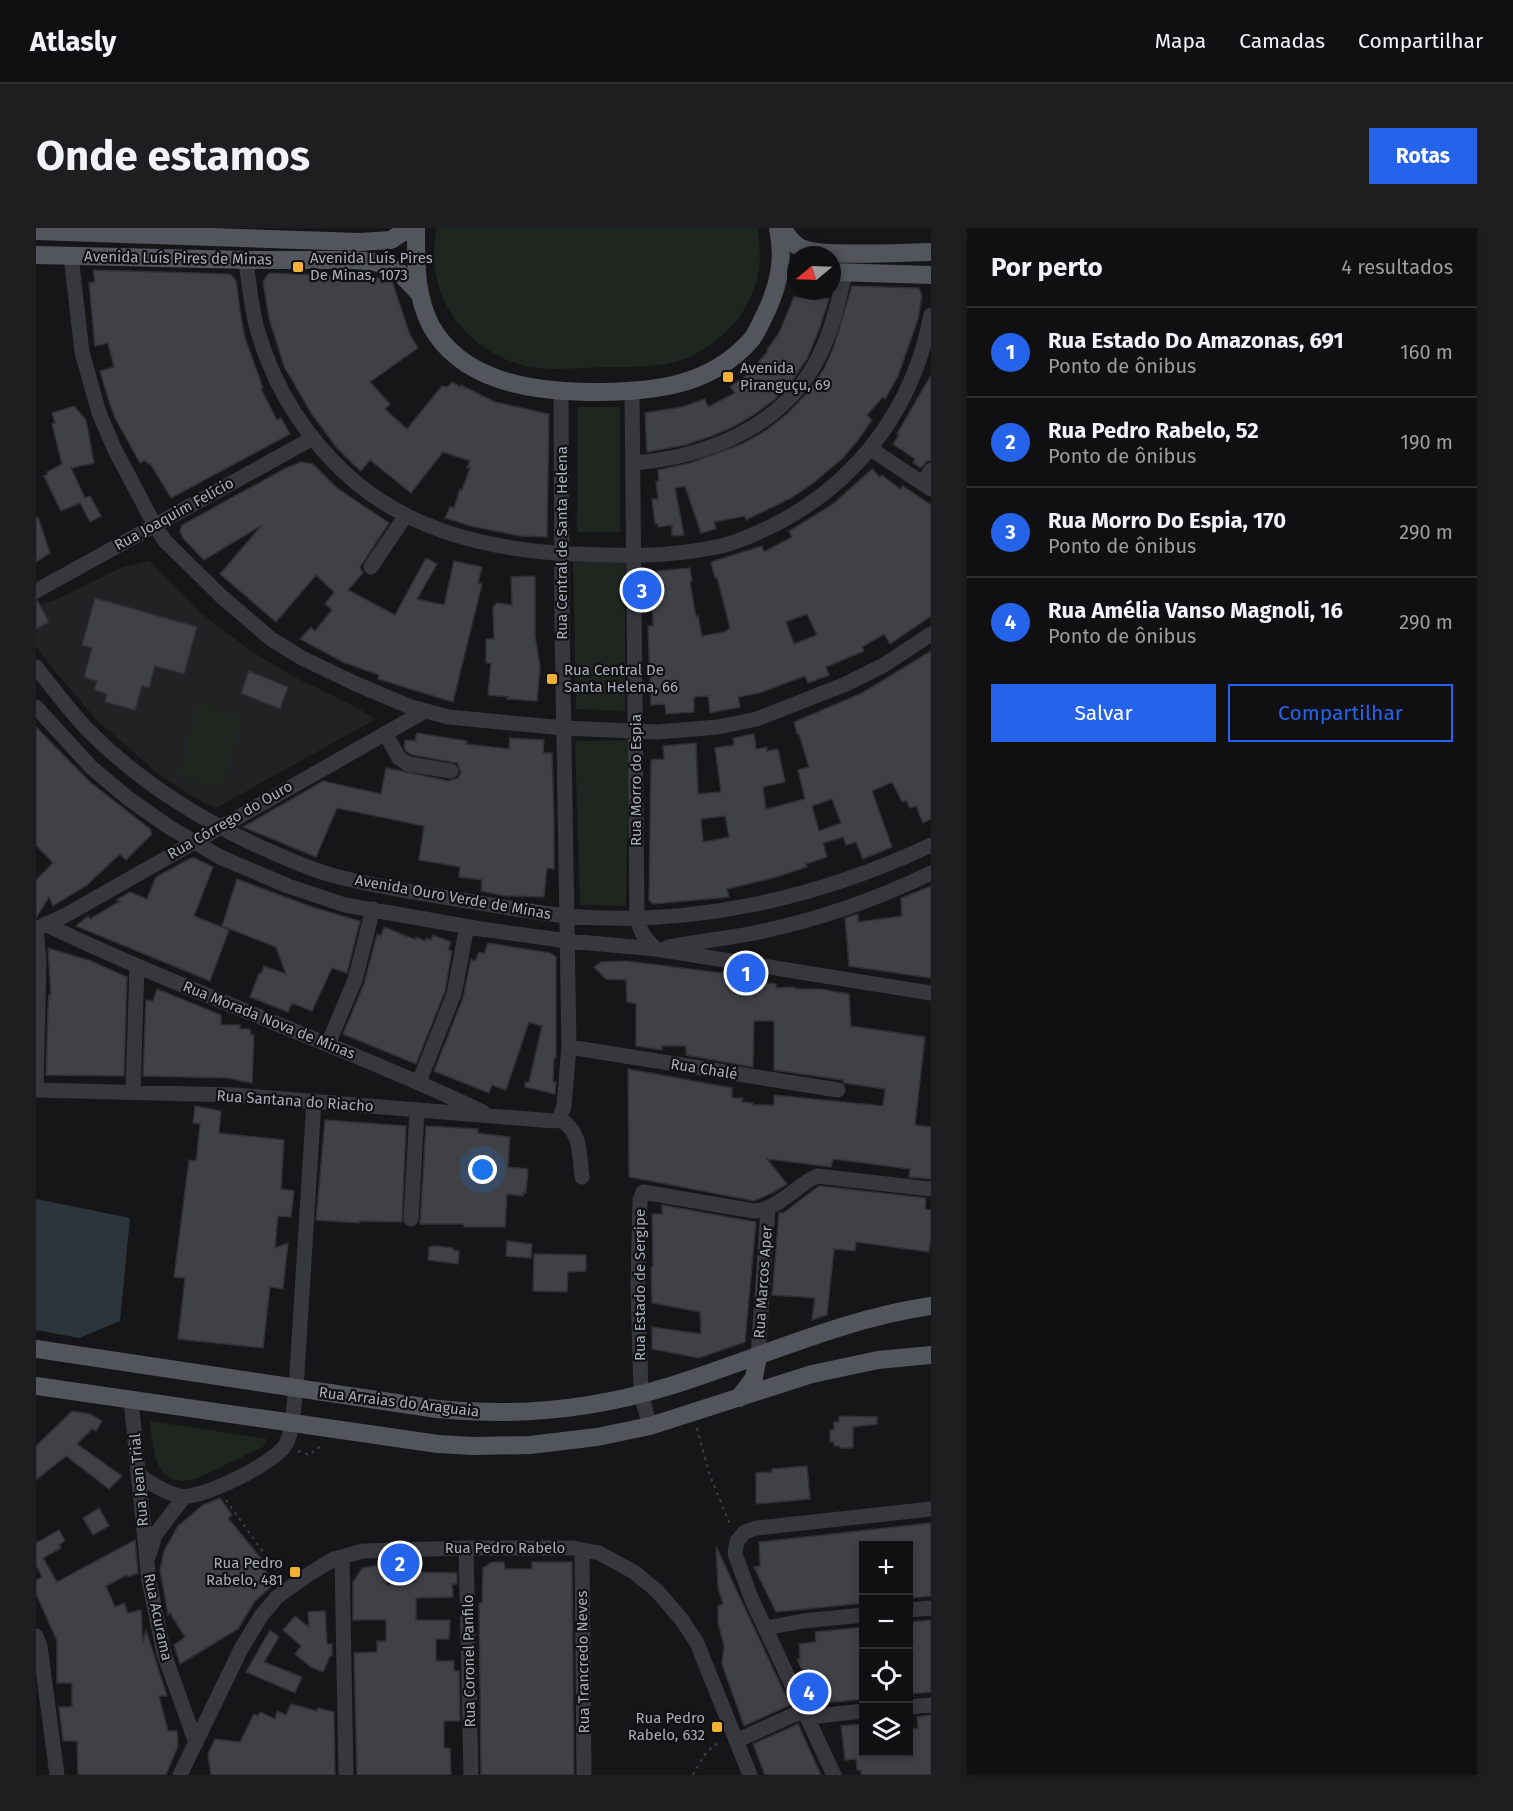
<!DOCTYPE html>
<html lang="pt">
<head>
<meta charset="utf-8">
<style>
	body { margin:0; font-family:"Fira Sans",sans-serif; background:#1e1e20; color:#f1f3f6 }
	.controls { position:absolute; right:18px; bottom:18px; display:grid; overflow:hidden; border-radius:0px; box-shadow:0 3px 9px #0003 }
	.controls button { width:54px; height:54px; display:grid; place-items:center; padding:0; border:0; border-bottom:2px solid #303032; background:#101012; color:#f1f3f6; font:30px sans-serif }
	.compass { position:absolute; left:751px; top:18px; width:54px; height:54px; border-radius:50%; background:#101012; box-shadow:0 3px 9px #0003; rotate:251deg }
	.you { position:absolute; left:447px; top:942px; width:21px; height:21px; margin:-15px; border:4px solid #fff; border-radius:50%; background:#1a73e8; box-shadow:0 0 0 9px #1a73e833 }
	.badge { display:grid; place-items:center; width:39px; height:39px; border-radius:50%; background:#2563eb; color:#fff; font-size:20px; font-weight:700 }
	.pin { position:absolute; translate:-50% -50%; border:3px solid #fff; box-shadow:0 2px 6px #0006 }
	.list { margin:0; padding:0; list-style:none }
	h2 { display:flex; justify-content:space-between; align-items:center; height:78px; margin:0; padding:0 24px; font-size:26px }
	h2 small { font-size:20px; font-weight:400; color:#9c9d9f }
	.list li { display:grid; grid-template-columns:39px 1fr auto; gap:18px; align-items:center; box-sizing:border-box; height:90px; padding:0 24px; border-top:2px solid #303032 }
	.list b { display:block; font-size:22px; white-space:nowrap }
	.list p { margin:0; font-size:20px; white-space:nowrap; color:#9c9d9f }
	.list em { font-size:20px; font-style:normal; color:#9c9d9f }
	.actions { display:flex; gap:12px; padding:18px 24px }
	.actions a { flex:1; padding:14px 0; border:2px solid #2563eb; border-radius:0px; text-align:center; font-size:21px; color:#2563eb }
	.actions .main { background:#2563eb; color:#fff }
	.icon { flex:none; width:33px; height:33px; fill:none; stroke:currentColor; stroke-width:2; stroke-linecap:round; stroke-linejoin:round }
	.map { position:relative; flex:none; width:895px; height:1547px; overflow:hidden; border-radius:0px }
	header { display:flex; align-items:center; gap:36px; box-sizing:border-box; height:84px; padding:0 30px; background:#101012; border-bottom:2px solid #303032 }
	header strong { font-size:28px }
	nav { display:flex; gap:33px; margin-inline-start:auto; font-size:21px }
	.intro { display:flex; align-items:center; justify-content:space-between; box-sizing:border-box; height:144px; padding:0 36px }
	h1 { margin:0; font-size:42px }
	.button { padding:15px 27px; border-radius:0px; background:#2563eb; color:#fff; font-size:21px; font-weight:700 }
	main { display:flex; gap:36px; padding:0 36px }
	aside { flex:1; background:#101012; border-radius:0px; box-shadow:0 3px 9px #0003 }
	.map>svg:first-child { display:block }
	.built { fill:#222225 }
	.green { fill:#1e261f }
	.water { fill:#2c353c }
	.building { fill:#404145; stroke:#303034; stroke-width:1.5; fill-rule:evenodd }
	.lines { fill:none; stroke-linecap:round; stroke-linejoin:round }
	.path { stroke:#3d3f44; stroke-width:2; stroke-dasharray:3 4.5; stroke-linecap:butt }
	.minor { stroke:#37383d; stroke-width:15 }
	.major { stroke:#53555c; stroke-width:18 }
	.poi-dot { fill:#f2b134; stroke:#111113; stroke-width:2 }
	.labels { text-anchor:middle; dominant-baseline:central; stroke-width:4.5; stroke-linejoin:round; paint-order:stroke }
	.street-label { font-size:15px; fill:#a8adb8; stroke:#111113 }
	.poi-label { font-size:15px; fill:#a8adb8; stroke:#111113; text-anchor:start }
</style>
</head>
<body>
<header>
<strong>Atlasly</strong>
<nav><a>Mapa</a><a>Camadas</a><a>Compartilhar</a></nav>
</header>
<div class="intro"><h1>Onde estamos</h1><a class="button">Rotas</a></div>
<main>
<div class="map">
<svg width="895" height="1547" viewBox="0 0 895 1547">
	<rect width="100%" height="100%" fill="#161618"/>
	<path class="built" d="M113,333L165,385L215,423L260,450L314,476L340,491L180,580L159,570L121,545L62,493L16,440L0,418V378L19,372L87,339Z"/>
	<path class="green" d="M401,0H721C723,13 725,27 723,41C717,83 683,120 643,133C619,140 592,139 566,139C542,140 517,143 494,139C429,125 386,65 401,0Z
		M542,179H584V304H541Z
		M537,334L589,335V483L540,481Z
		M163,475L206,487L185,560L143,548Z
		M593,512L590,678L544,677L539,513Z
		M114,1193L231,1211L227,1219L162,1250C119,1264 117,1223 114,1193Z"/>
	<path class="water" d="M0,971L94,990L84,1093L43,1110L0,1102Z"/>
	<path class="building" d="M57,42L194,46L200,52L204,83L209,110L227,160L225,161L241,192L245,190L254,206L135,270L114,235L112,236L109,232L104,235L79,190L72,170L64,143L78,139L72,115L59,118L53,55L59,54Z
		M235,45L344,50L345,55L356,53L374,107L382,120L334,154L354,176L349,181L371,201L406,158L412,159L416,154L424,159L425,157L459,174L513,186L511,309L484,308L435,298L409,290L414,279L418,280L424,261L426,262L434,240H431L434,233L407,224L375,265L334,232L325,243L318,237L301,220L275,185L248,138L233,90L227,54L232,46Z
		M816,58L883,60L886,68L882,91L862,148L849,171L847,169L831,187L836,192L822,212L807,230L776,256L755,270L710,292L709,288L678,294L680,301L665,305L649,258L639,260L648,307L636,308V297L622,299V296H619L616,271H622L620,253H623L622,242L654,235L706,216L729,203L751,186L771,165L788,141L798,118Z
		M776,67L793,71L784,99L771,131L756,153L739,171L719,186L697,199L673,209L649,217L611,224L609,185L646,179L669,171L672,179L699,165L694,159L712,146L732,123L731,122L743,105L758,69L774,71Z
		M895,147V232L890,234L885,240L877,235L879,231L857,216L863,207L861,206Z
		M38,178L50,192L58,235L35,240L49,270L54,268L65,288L54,294L44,275L25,283L8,248L12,246L11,244L26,236L16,196L19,195L16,185Z
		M265,234L277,236L301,260L353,295L324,339L327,345L312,362L359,387L390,330L401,336L381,371L408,377L418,333L446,339L442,355L446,356L417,474L342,451L343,447L307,434L264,411L275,399L279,403L296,382L289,376L298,364L280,347L240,394L184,346L226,297L168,332L147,310L144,303L146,297L250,240Z
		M836,241L844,249L846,247L864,261L867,258L895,277V388L854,416L848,406L826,419L828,423L790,439L793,447L772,455L769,448L723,465L702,469L704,479L674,485L672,468L658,469V484L630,486L629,476L615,477L612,398H617L616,361L612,362L611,344L654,340L656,353L654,354L660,389L662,388L666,408L688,404L694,400L681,349L679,350L675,334L726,318L728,324L756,309L753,303L797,276ZM771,386L781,407L758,416L750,394Z
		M2,289L14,325L0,334V290Z
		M499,348V407L504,439L501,473L471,471L472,469L452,467L455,435H450V411H458L457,379L461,375L476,377L475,349Z
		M59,370L161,399L148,446L119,438L113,460L106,458L99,482L69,474L71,466L58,462L61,453L48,449L56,420L46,417Z
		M1,372L13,394L0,401V373Z
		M895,423V591L887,595L880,578L874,580L870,572L866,574L856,554L836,563L856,619L827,631L820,614L810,617L807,609L787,615L791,629L770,636L771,639L737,650L691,661L693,669L617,676L613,672L615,532L628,531L627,518L660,515L662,566L685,564L679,520L698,517L697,510L718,506L720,521L731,519V523L742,521L749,554L727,559L730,581L769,571L762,542L773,539L763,506H761L758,494L826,465ZM796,571L805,595L783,603L776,578ZM689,588L693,609L667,614L665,591Z
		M213,443L252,459L244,481L205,465Z
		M0,499L54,554L114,601L116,606L90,632L84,626L51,657L17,678L13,669L0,690V652L17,635L0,617Z
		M381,505L431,513L430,516L473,521L474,510L508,512L507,525H516L518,590V641L511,640L508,669L469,668L445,663L446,652L423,649L424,639L383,632L388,598L301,580L280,629L207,599L287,553L345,566L350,540L413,553L422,550L425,544L421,535L376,527L370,523L368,518L369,512L379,513Z
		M155,630H159L177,639L158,688L193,702L174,753L40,698L52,688L54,691L84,673L80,672L94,664L111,671L120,649Z
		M201,651L276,679L324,693L311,745L296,740L276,783L256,775L252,784L214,769L223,745L225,746L228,738L250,746L240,719L186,698Z
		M895,658V750L813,738L809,690L822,686V694L866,688L865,670Z
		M348,699L380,712V709L389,713L390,710L395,712L397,707L415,714L412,722L416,723L409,763L380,836L307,806L328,756L341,706L345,708Z
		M452,715L514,725L520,729V830H518L517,854H520L519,866L489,859V854H493L506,798L493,794L470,862L456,857L453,865L398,843L427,770L435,731L439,733L443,724L448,726Z
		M12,720L55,733L91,749L88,848L10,847L12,780L13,767H15Z
		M590,733L709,748V752L740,756V760L759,759V761H784L813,766L815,798L889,809L879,897L895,899V951L873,949L874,941L797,931L795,939L731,931L751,956L738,964L718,973L593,949L592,841L696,860V870H707L706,874L717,875V877H738V867L847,878L849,861L808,855L807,852L738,842V793H718L717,839L650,827V818H626V822L600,818V776L591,774L590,752L570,751L558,739L565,734Z
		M121,761L185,787V797H204V801H214L215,807H218L216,855L191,850L107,848L110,772L117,773Z
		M159,878L185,883L183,905L248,912L245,961L258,963L255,989L242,988L239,1020L252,1015L247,1061L234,1059L227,1120L142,1111L149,1050L138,1049L153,932L160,933L161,925L164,896L157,895Z
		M289,892L370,898L366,994L323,993V995L280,992Z
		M390,898L442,901V905L474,909L472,939L492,941L490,965H487V968L471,966L469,999H428V996H384Z
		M783,958L890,970L889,981L895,982V1010L893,1024L820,1014L819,1023L798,1021L791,1087L776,1092L779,1070L736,1067L743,985H747Z
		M626,977L720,994L709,1114L663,1130L616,1121V1099L665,1106L664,1084L616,1075L615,1041L617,1037L616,986H626Z
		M471,1013L496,1016L495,1030L470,1028Z
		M399,1018L417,1020V1022L423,1023L422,1036L392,1032L393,1019Z
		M498,1026L550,1027V1043L532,1044L531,1064L497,1063Z
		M36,1183L54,1186L66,1193L60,1203L56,1201L41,1216L86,1248L73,1261L30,1228L0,1252V1218Z
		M803,1188L841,1189V1196L817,1199V1220H804V1218H798V1214H794V1202H798V1194H803Z
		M771,1238L774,1271L720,1276V1245L736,1244V1241Z
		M184,1270L196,1287L192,1290L232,1339L229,1341L236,1358L219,1373L202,1401L144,1436L138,1417L149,1409L134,1385L132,1387L124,1342L128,1323L142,1298L167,1277Z
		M63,1280L73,1298L57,1307L47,1290Z
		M895,1295V1368L873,1370V1317H828V1375L740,1384L718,1339L724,1338L723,1314Z
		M23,1302L29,1313L23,1317L25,1320L7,1330L21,1354L99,1312L102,1345L92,1349L91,1347L70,1358L79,1379L88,1375L92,1385L105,1382L107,1415L110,1402L131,1468H123L132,1503H141L142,1518L130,1547H42L41,1513H27L23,1479H36V1457L35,1455H21V1413L0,1366V1352L6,1349L0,1337V1315Z
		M680,1318L754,1477L708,1498L686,1436L688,1417L682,1395V1378L687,1376L682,1359Z
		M456,1334H468L469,1341H496V1334H536L538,1547H445L443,1375H446L447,1340Z
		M351,1336V1357L379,1354V1344L421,1345V1356H416L417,1369L380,1370V1392H414L413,1411H400V1433H418V1443H423L424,1493H408V1520H414L415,1547H321L318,1425L341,1424V1413H350V1392H317V1354L326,1340Z
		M289,1383L291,1416H296V1428H294L287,1444L275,1439L259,1426L265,1418L247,1402L259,1388L273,1399L272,1384Z
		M895,1392V1464L873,1466V1394Z
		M828,1399V1471L787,1475L782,1474L781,1466H777L761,1431H764L763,1416L780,1414L779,1404Z
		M234,1402L243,1409L228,1434L266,1449L259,1465L210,1444Z
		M255,1476L281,1483L282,1480L298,1484L299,1547H175L172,1526L179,1511L204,1514L218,1486L222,1488L224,1484L239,1491L241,1483L250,1487Z
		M895,1487V1547H825V1542H821L820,1531L809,1532L805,1498L828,1496V1524H851V1528L873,1526V1501L882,1500L881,1489Z
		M762,1496L785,1547H729L717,1516Z"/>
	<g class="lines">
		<path class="path" d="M661,1200L673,1245L695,1299
			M262,1223L273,1227L288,1216
			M190,1272L244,1348
			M657,1547C665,1533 670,1520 685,1514"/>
		<path class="minor" d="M35,28L46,124L63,185L78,220L118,296L129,313L185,368L235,411L266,430L318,455L372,478L412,489L528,500L621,504L682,499L721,491L810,456L848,437L895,406
			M210,32C213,56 215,81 222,104C239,162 272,213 318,253C379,305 461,323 540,326C585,328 630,329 675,320C695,317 716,307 734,299C821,256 877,181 895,87
			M596,163L601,689C603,703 610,712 620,721
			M835,221L895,261
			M598,235C669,229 742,201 779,136C795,107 802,76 809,45
			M887,255L895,242
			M335,339L370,287
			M0,363L277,210
			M0,439C16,459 32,481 50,500C101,552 162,591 229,621C254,632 280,644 307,650C344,659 382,665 419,671C456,677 494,684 531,688C657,699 782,670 895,617
			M0,479L55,539L93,571L133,599L184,629L252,658L309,677L445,701L532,713L620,721L895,765
			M349,505L363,530L372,536L415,543
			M9,696C152,765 303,816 447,884
			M4,699L30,687L389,483
			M0,701L3,732L0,862
			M632,719C659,714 686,711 713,706C775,694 839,672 895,645
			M292,816L319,752L337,681
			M533,819L802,862
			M383,854L418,766L431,698
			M0,862L199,867L517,893L523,891L528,878L533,819L526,394L525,164
			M97,864L101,738
			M523,891C546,903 543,926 546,949
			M375,991L381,883
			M722,1128L732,980
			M95,1172L113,1353L128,1426L160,1515
			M614,1198L605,1166L602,1059L604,972L607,964L718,983C742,982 759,958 781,948L895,961
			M102,1247C115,1255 129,1265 144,1268C163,1273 241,1234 250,1216C258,1200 257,1178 260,1161L278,873
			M430,1320L435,1547
			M546,1322L548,1547
			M113,1327L119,1307L148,1269
			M306,1329L310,1547
			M872,1382L895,1380
			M730,1400L767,1393L828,1387
			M0,1408L4,1418L21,1547
			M872,1479L895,1477
			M772,1489L828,1483
			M700,1513L768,1482
			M144,1547L205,1421L225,1388L241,1369L273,1346L298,1331L327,1323L430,1320H537L563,1325L598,1344L621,1363L646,1392L661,1415L714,1547
			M798,1547L716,1372L699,1326L701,1313L709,1304L721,1300L895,1281"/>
		<path class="major" d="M380,0C380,34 379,67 395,98C426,153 494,163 551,164C611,164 672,161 715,112C722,103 727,90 732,80C744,52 748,30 742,0
			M746,0C751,7 756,16 765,20C784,30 869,24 895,24
			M0,3L324,14L355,12L373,0
			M0,27L210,32H318L339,34L361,42L382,64
			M796,44L895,47
			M0,1121L401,1181C479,1189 559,1181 634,1158C721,1131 805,1091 895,1078
			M0,1158L402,1216L437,1218L494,1217L561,1209L614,1198L776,1146L842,1132L895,1127
			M703,1170L718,1150L722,1128"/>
	</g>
	<g class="poi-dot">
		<rect x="256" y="33" width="12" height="12" rx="3"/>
		<rect x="686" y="143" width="12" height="12" rx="3"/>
		<rect x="510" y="445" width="12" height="12" rx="3"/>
		<rect x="253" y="1338" width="12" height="12" rx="3"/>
		<rect x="675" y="1493" width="12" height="12" rx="3"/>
	</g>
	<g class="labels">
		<g class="street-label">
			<text transform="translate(142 30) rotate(1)">Avenida Luís Pires de Minas</text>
			<text transform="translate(138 286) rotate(-29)">Rua Joaquim Felício</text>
			<text transform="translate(526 315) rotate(-90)">Rua Central de Santa Helena</text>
			<text transform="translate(600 552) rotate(-90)">Rua Morro do Espia</text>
			<text transform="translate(194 592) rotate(-30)">Rua Córrego do Ouro</text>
			<text transform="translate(417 669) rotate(10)">Avenida Ouro Verde de Minas</text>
			<text transform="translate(233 792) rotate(22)">Rua Morada Nova de Minas</text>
			<text transform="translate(668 841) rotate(9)">Rua Chalé</text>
			<text transform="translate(259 873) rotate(4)">Rua Santana do Riacho</text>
			<text transform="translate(727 1054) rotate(-86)">Rua Marcos Aper</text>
			<text transform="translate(604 1057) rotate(-90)">Rua Estado de Sergipe</text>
			<text transform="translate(363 1174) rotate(7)">Rua Arraias do Araguaia</text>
			<text transform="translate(103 1252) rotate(-95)">Rua Jean Trial</text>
			<text x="469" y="1320">Rua Pedro Rabelo</text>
			<text transform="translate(122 1389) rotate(78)">Rua Acurama</text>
			<text transform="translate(433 1433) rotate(-91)">Rua Coronel Panfilo</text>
			<text transform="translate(547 1434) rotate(-91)">Rua Trancredo Neves</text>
		</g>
		<g class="poi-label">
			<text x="274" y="30">Avenida Luís Pires<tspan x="274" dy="17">De Minas, 1073</tspan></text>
			<text x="704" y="140">Avenida<tspan x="704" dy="17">Piranguçu, 69</tspan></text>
			<text x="528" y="442">Rua Central De<tspan x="528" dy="17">Santa Helena, 66</tspan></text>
			<text x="247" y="1335" text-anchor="end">Rua Pedro<tspan x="247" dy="17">Rabelo, 481</tspan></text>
			<text x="669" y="1490" text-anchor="end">Rua Pedro<tspan x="669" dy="17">Rabelo, 632</tspan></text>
		</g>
	</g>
</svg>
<div class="controls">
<button>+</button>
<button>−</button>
<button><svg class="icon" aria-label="locate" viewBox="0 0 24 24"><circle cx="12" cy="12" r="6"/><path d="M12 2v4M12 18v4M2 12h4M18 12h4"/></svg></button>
<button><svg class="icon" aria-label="layers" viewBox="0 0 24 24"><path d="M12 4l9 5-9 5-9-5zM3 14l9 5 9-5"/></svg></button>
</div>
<svg class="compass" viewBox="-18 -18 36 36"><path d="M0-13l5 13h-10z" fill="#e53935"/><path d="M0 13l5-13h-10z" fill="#9c9d9f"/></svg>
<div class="you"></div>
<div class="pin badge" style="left:710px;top:745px">1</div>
<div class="pin badge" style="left:364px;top:1335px">2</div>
<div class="pin badge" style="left:606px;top:362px">3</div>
<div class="pin badge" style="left:773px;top:1464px">4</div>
</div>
<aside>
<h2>Por perto<small>4 resultados</small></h2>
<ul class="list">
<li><span class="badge">1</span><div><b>Rua Estado Do Amazonas, 691</b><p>Ponto de ônibus</p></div><em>160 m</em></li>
<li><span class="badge">2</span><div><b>Rua Pedro Rabelo, 52</b><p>Ponto de ônibus</p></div><em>190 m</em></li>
<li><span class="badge">3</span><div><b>Rua Morro Do Espia, 170</b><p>Ponto de ônibus</p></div><em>290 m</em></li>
<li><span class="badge">4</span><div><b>Rua Amélia Vanso Magnoli, 16</b><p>Ponto de ônibus</p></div><em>290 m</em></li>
</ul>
<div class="actions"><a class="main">Salvar</a><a>Compartilhar</a></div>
</aside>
</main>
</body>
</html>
